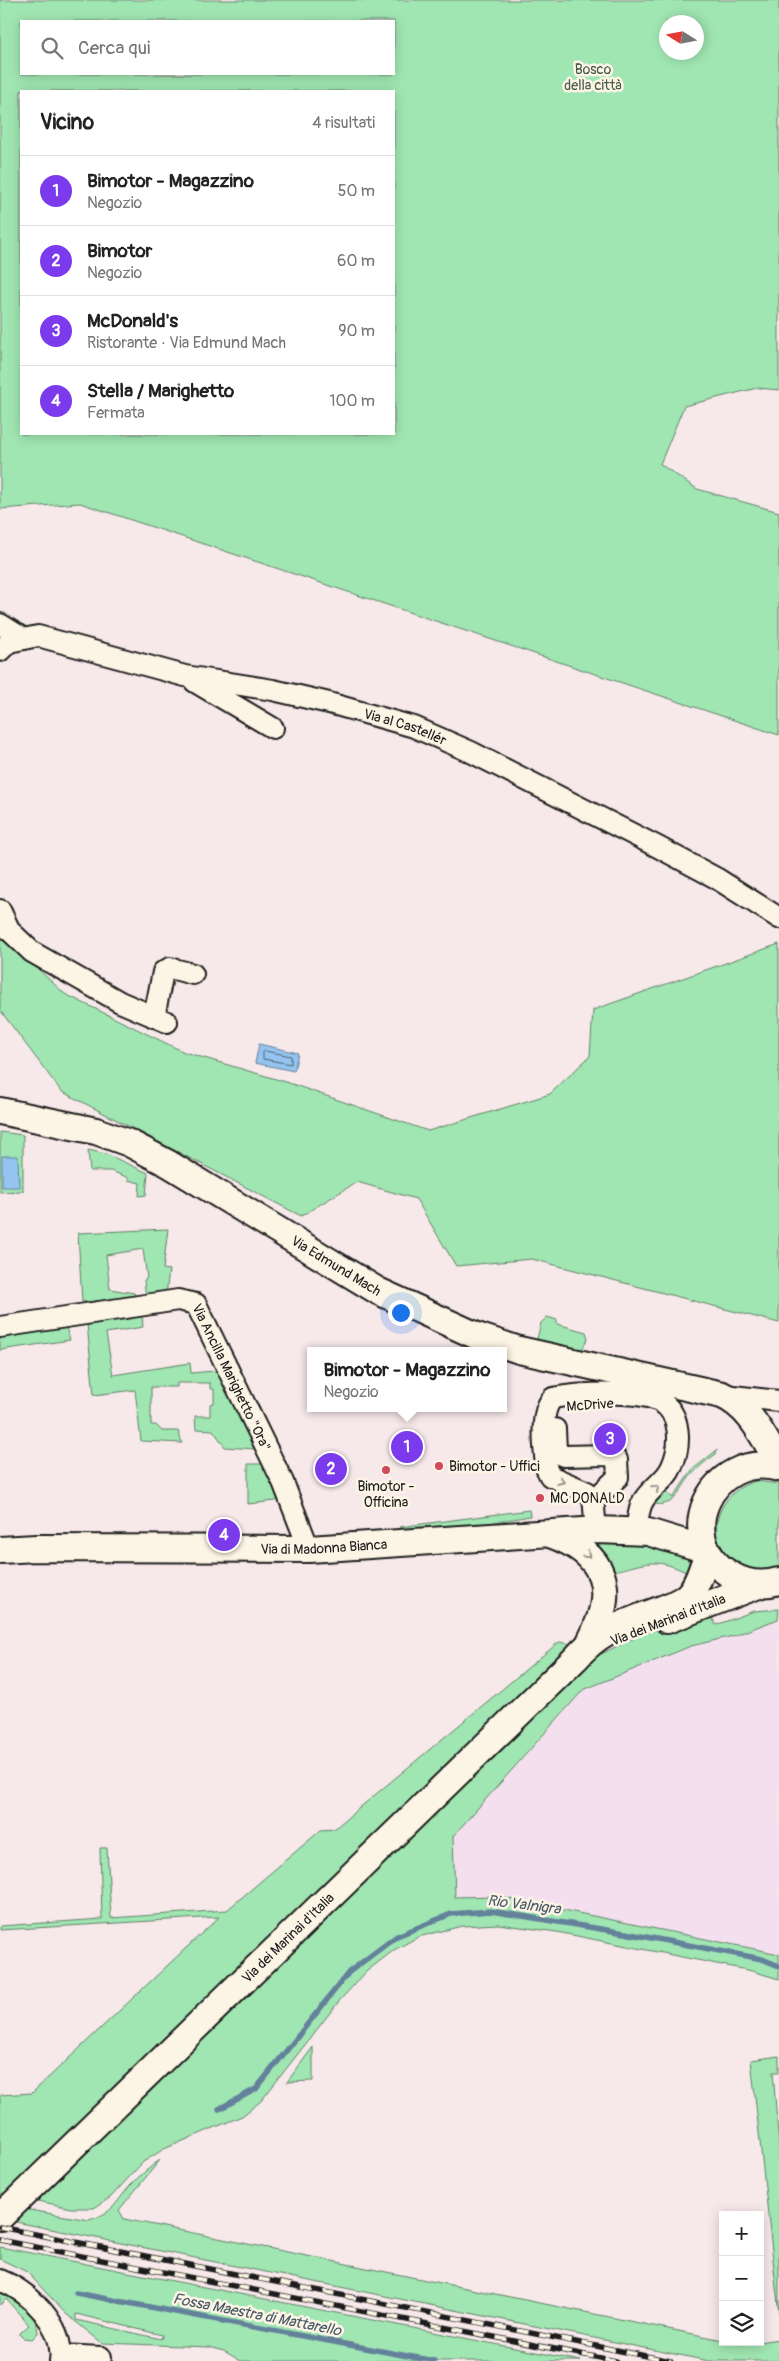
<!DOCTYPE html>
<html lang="it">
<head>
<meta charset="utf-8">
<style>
	body { margin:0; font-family:Pangolin,sans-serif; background:#f6f6f6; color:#222 }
	.controls { position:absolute; right:15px; bottom:15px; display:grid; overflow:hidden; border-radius:0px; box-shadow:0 2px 12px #0003 }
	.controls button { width:45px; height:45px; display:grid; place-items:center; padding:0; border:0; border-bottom:1px solid #e0e0e0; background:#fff; color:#222; font:25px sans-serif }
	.compass { position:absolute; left:659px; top:15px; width:45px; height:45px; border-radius:50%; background:#fff; box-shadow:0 2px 12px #0003; rotate:281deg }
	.you { position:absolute; left:400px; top:1312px; width:18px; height:18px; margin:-12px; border:4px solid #fff; border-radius:50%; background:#1a73e8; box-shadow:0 0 0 8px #1a73e833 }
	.badge { display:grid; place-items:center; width:32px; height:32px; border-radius:50%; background:#7c3aed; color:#fff; font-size:16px; font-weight:700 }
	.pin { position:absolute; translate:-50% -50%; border:2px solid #fff; box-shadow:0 1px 5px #0006 }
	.popup { position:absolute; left:307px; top:1347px; width:200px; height:65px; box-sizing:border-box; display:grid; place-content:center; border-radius:0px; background:#fff; filter:drop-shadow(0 1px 4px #0005); font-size:16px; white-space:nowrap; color:#767676 }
	.popup b { font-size:19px; color:#222 }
	.popup::after { content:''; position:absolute; left:50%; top:100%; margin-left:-10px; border:10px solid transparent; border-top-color:#fff }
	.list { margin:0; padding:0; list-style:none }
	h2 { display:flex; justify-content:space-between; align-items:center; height:65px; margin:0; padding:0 20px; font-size:21px }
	h2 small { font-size:16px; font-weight:400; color:#767676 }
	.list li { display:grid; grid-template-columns:32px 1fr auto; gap:15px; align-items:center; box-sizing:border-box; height:70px; padding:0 20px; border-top:1px solid #e0e0e0 }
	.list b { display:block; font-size:19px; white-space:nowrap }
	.list p { margin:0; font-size:16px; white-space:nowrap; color:#767676 }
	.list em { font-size:16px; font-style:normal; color:#767676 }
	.icon { flex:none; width:28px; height:28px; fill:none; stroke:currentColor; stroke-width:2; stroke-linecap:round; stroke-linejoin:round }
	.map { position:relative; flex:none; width:779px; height:2361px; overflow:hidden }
	.search { position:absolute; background:#fff; box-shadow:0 2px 12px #0003; left:20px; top:20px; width:375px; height:55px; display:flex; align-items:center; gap:12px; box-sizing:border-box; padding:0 18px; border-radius:0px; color:#767676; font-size:19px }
	.panel { position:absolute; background:#fff; box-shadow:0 2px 12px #0003; left:20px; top:90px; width:375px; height:345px; border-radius:0px }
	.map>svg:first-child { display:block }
	.built { fill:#f3dfee }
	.green { fill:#a0e6b2; stroke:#5e8167; fill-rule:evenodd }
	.water { fill:#94c4ef; stroke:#64819b }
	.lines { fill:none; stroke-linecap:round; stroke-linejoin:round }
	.shore { stroke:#4c5f70; stroke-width:1 }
	.stream { stroke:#64819b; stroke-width:5.5 }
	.minor-casing { stroke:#1c1c1c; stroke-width:24 }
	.major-casing { stroke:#1c1c1c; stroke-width:30 }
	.minor { stroke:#fcf5e5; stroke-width:20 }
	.major { stroke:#fcf5e5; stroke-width:26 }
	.rail-casing { stroke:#1c1c1c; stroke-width:5.5 }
	.rail { stroke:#fcf5e5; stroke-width:4; stroke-dasharray:11; stroke-linecap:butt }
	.oneway { stroke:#97938b }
	.poi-dot { fill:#d1495b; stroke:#fcf5e5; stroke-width:2 }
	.labels { text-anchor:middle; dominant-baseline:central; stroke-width:5; stroke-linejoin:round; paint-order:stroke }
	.park-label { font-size:14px; fill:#445949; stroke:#fcf5e5 }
	.street-label { font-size:14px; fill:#1c1c1c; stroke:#fcf5e5 }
	.poi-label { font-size:14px; fill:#1c1c1c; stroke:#fcf5e5; text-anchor:start }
	.water-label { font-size:15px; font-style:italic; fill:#465766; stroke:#fcf5e5 }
</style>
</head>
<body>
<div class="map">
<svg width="779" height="2361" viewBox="0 0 779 2361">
	<rect width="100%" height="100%" fill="#f7e8ea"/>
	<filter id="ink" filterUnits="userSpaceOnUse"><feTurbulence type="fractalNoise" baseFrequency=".02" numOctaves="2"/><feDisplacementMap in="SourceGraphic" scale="10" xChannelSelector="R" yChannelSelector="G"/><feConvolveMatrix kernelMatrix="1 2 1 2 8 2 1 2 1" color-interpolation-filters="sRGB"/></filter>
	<g filter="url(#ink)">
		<path class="built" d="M779,1618V1954L495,1896L455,1897L453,1836L583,1690L692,1646L733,1636Z"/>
		<path class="green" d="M0,0H779V390L757,388L684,406L660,464L697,489L779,512V735L80,503L0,509ZM21,21H394V74H21ZM666,22H696V52H666ZM21,91H394V434H21Z
			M0,934L65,994L184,1052L286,1082L428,1131L550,1094L590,1056L593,1010L779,944V1323L532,1259L456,1266L416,1199L357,1182L301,1216L61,1091L0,1010Z
			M0,1132L23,1135V1191L0,1192Z
			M88,1150L106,1154L148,1173L146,1195L139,1196L140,1183L128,1180L129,1178L111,1171H90Z
			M168,1229L163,1269L169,1270L166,1295L146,1298L144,1280L147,1278L143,1249L106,1255L110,1289L134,1293L137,1298L82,1302L78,1233Z
			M142,1315L143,1327L106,1333L113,1375L190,1363L191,1373L214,1371L222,1374L258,1443L255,1449L225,1447L213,1430L196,1429L195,1416H210V1404L214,1403V1389H210V1383H177V1387H151V1425H156L162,1431H178L182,1443L141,1441L135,1390L94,1395L87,1324Z
			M547,1317L557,1320V1324L586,1332L588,1338L583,1348L584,1355L536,1343L541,1323Z
			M66,1328L70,1340L0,1350V1336Z
			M717,1450L716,1454C706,1461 697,1468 689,1478C676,1495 676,1507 650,1504L663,1489L673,1498L692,1470Z
			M248,1464H266L284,1500L248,1504Z
			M756,1481L779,1484V1570C770,1570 757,1573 748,1571C700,1558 709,1493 756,1481Z
			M529,1510L530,1516L484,1524L405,1531L399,1527Z
			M593,1543L650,1545L686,1557L691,1565V1575C657,1556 647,1563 611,1572Z
			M779,1609L778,1619L733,1636L691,1646L583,1690L453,1836L455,1897L495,1896L779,1954V1979L752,1971L557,1932L498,1924L462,1926L418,1937L394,1950L367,1971L340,2000L261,2101L242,2116L164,2149L143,2162L111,2197L94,2208H71L33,2200L595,1657L640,1635L708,1610L716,1625L754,1611Z
			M559,1642L572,1644L8,2195L0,2193V2095L32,2093L219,1917L0,1930V1926L102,1919L100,1848H107L111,1918L227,1910L321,1830L334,1829Z
			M313,2047V2081L287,2082Z
			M779,2056V2072H773L779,2146V2314L751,2060Z
			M160,2160L119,2210L124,2219L723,2340V2342L744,2344L779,2339V2361H709L11,2221L23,2209L89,2220C115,2212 114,2204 130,2186C139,2176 149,2168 160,2160Z
			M0,2247L581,2361H241L224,2351L210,2347L102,2343L65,2313L27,2272L0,2259ZM76,2314L162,2335V2336L161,2339L76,2320Z
			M0,2293C16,2293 38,2317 38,2333L32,2339L23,2338L19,2334L29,2325L6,2299L0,2305Z"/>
		<path class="water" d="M259,1044L298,1053L294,1071L255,1063Z
			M2,1156H18L19,1187H2Z"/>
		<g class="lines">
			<path class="shore" d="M265,1051L291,1056V1064L263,1059V1053Z"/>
			<path class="stream" d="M219,2109L256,2089L349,1972L397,1936L451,1914L491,1911L625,1933L762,1959L779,1966
				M76,2293L434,2361"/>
			<defs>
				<g id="minor">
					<path d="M0,624L24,639"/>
					<path id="s1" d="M0,651L9,642L38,636L185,676L273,690L329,703L414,727L471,752L656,846L716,878L779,918"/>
					<path d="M195,682L273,728"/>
					<path d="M0,910L10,931L32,952L120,1002L167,1022"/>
					<path d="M154,1017L163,972L170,968L193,974"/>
					<path id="s2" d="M0,1327L178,1300L196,1304L283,1482L309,1549"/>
					<path d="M724,1395L779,1401"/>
					<path d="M555,1429L556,1450L563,1456L609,1455L617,1460L618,1477L594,1500"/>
					<path d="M596,1530L593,1497L587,1492L550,1476L547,1470C544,1452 539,1411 553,1398C577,1393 637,1390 659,1401C682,1412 681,1446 672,1466C666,1481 651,1487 643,1501C638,1510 638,1521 636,1531"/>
					<path d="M0,2280C30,2292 65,2326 60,2361"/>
					<path d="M61,2355L101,2357"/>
				</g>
				<g id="major">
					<path id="s3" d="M0,1111L96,1131L129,1143L169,1164L378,1291L477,1336L519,1350L722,1395C751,1408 763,1437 779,1463"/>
					<path d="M779,1468C711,1450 670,1540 731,1575C746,1584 762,1586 779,1581"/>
					<path d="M550,1534C607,1554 617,1590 590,1642"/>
					<path id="s4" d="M0,1550L36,1548L309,1549L598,1530L648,1532L707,1550"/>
					<path d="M667,1620L761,1584"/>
					<path id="s5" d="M0,2217L576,1658C598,1632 620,1625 651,1613C662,1609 676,1605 686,1597C698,1587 702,1568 708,1553"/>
				</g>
			</defs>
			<use href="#minor" class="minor-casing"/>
			<use href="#major" class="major-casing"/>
			<use href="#minor" class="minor"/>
			<use href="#major" class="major"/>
			<defs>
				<path id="rail" d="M0,2227L671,2361
					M0,2240L616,2361"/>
			</defs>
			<use href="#rail" class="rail-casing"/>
			<use href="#rail" class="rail"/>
		</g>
		<defs><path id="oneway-chevron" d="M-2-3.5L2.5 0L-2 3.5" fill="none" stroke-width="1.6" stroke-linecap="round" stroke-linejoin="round" transform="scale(1.25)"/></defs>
		<g class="oneway">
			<use href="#oneway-chevron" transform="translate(561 1481) rotate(23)"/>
			<use href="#oneway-chevron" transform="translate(656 1488) rotate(-40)"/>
			<use href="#oneway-chevron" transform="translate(587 1555) rotate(43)"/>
		</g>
	</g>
	<g class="poi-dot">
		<circle cx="439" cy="1466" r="5"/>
		<circle cx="386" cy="1470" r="5"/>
		<circle cx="540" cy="1498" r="5"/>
	</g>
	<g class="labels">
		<g class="park-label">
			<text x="593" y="69">Bosco<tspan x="593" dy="16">della città</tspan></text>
		</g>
		<g class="street-label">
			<text stroke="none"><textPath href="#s1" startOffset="421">Via al Castellér</textPath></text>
			<text stroke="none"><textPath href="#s3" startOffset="374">Via Edmund Mach</textPath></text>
			<text stroke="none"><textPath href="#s2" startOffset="280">Via Ancilla Marighetto "Ora"</textPath></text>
			<text transform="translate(590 1405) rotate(-4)">McDrive</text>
			<text stroke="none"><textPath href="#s4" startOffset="324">Via di Madonna Bianca</textPath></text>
			<text transform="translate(668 1620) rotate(-21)">Via dei Marinai d'Italia</text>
			<text stroke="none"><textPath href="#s5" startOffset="401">Via dei Marinai d'Italia</textPath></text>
		</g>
		<g class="poi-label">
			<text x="449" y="1466">Bimotor - Uffici</text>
			<text x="386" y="1486" text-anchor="middle">Bimotor -<tspan x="386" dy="16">Officina</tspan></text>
			<text x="550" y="1498">MC DONALD</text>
		</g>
		<g class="water-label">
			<text transform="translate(524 1905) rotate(7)">Rio Valnigra</text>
			<text transform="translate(257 2315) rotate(11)">Fossa Maestra di Mattarello</text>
		</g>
	</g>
</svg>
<div class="controls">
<button>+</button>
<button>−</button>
<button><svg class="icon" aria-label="layers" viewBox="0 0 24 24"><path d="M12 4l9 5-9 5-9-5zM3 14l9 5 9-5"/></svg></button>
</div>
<svg class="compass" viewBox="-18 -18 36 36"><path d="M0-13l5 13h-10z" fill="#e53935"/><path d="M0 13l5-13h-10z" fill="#767676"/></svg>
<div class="you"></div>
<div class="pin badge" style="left:407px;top:1447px">1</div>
<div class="popup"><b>Bimotor - Magazzino</b>Negozio</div>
<div class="pin badge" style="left:331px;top:1469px">2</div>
<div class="pin badge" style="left:610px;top:1439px">3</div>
<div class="pin badge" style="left:224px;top:1535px">4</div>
<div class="search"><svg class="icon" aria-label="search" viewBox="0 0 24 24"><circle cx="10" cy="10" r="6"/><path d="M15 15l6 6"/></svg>Cerca qui</div>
<section class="panel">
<h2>Vicino<small>4 risultati</small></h2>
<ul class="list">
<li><span class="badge">1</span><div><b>Bimotor - Magazzino</b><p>Negozio</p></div><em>50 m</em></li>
<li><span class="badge">2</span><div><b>Bimotor</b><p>Negozio</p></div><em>60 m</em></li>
<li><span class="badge">3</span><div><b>McDonald's</b><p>Ristorante · Via Edmund Mach</p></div><em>90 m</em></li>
<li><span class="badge">4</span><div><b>Stella / Marighetto</b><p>Fermata</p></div><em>100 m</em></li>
</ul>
</section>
</div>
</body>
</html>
